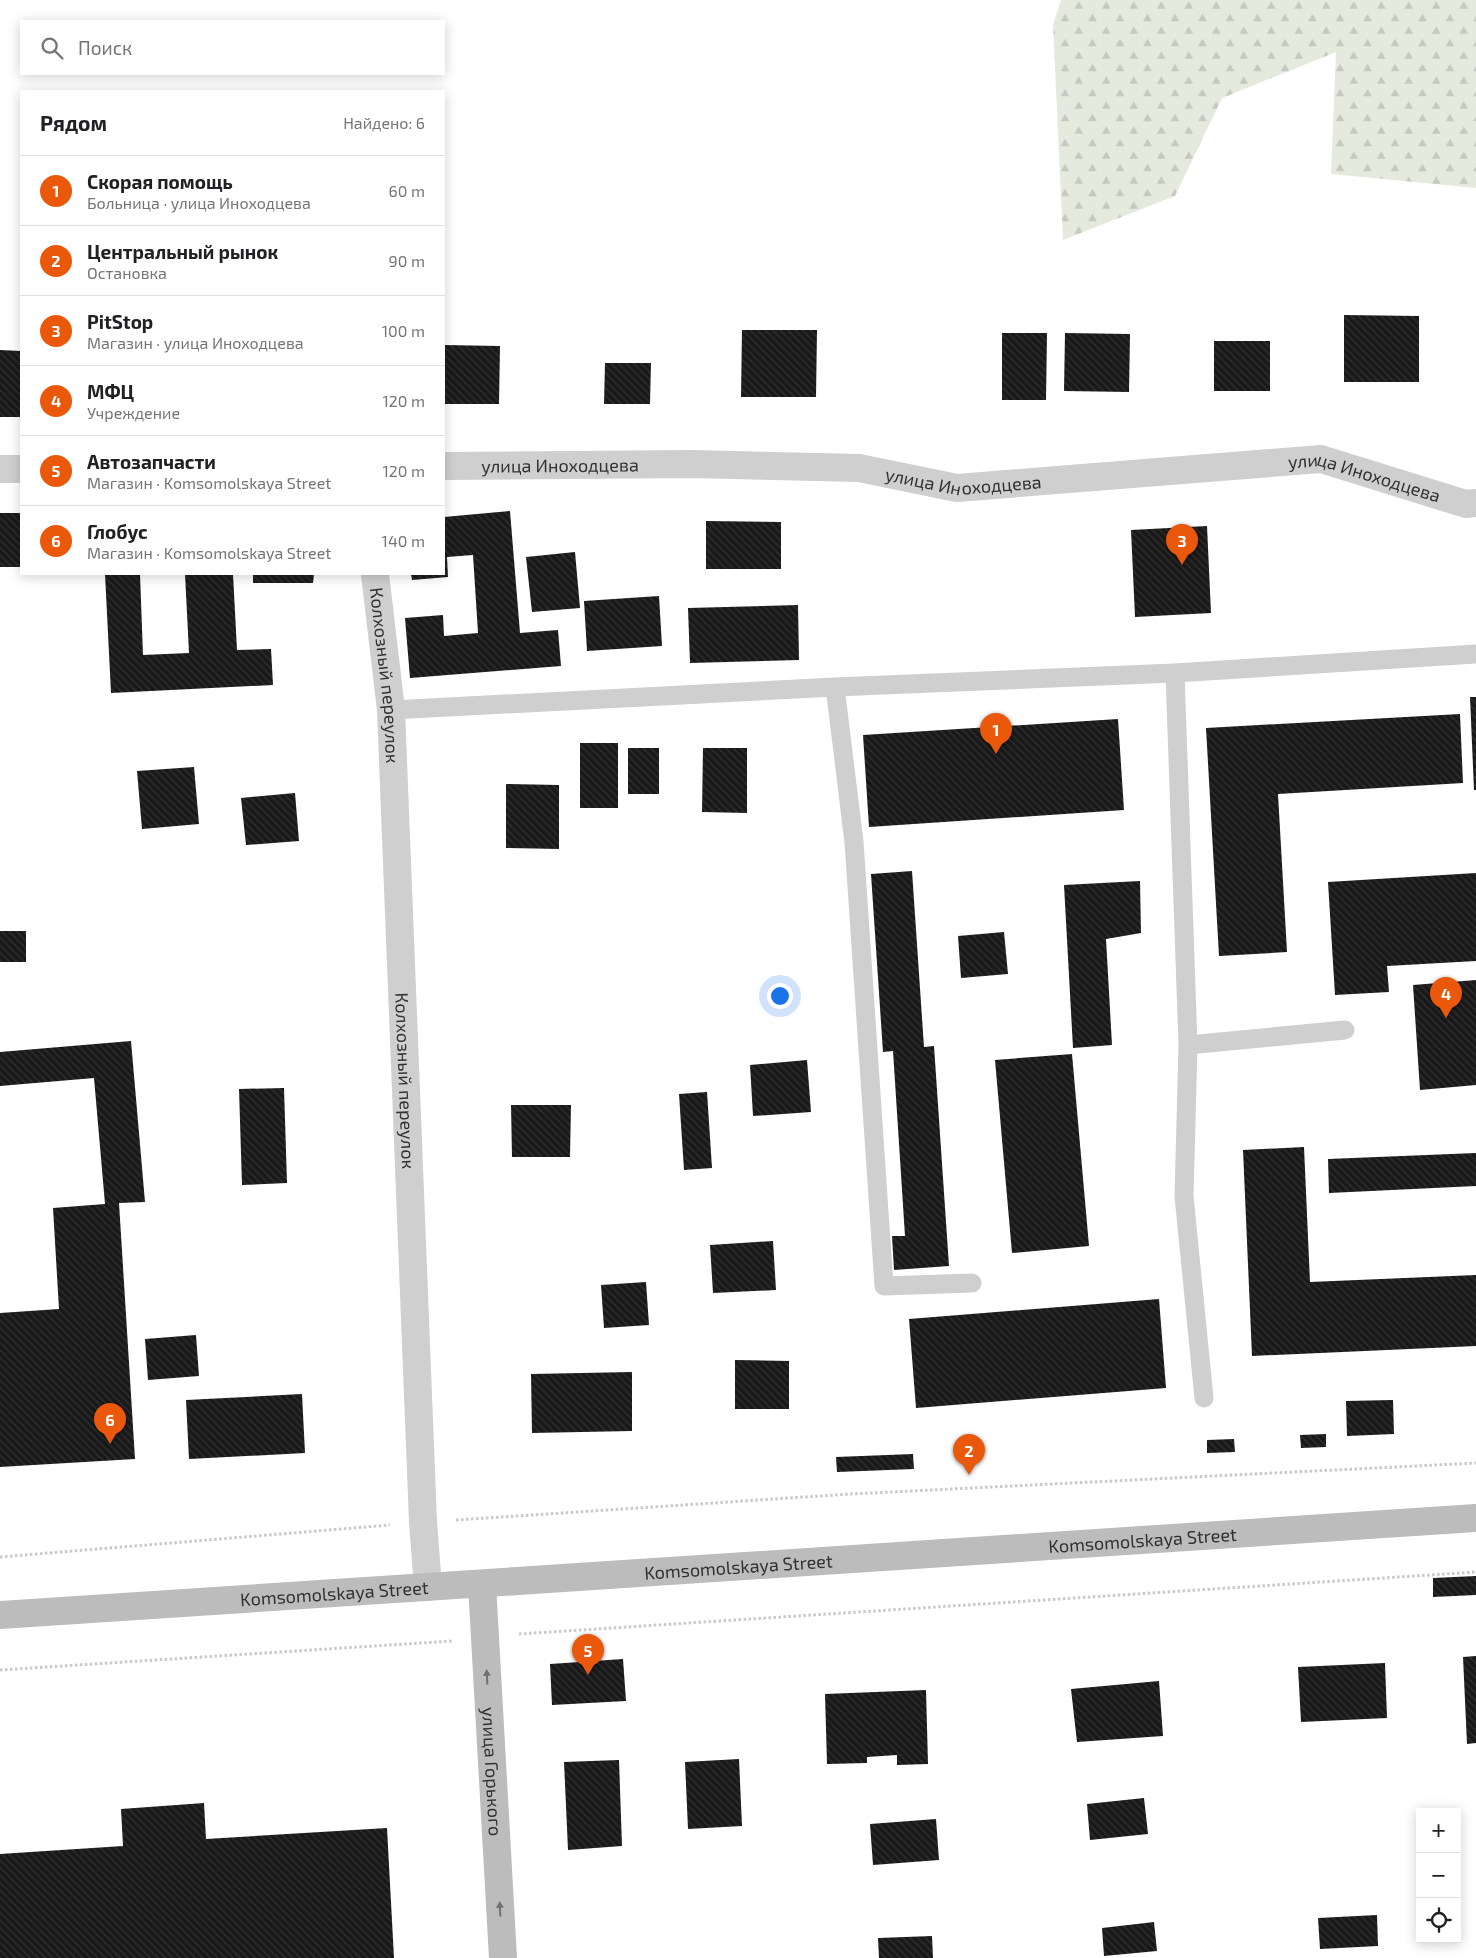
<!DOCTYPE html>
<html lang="ru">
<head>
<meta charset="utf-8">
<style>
	body { margin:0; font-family:"Exo 2",sans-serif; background:#f2f2f2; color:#202124 }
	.controls { position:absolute; right:15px; bottom:15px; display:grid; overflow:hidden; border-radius:0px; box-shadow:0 2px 12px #0003 }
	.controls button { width:45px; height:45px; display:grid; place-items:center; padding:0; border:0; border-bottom:1px solid #e0e0e0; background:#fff; color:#202124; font:25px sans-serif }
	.you { position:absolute; left:779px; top:995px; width:18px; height:18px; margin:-12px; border:4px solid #fff; border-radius:50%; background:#1a73e8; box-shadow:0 0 0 8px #1a73e833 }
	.badge { display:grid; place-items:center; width:32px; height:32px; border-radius:50%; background:#ea580c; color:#fff; font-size:16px; font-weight:700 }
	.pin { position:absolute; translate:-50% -41px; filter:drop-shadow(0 1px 2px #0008) }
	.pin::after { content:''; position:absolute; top:26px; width:18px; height:15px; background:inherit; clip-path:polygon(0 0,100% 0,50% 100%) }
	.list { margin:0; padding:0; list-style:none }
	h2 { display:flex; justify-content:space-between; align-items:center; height:65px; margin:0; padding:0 20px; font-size:21px }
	h2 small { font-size:16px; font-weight:400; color:#757577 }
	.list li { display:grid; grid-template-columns:32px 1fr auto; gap:15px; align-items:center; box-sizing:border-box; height:70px; padding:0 20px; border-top:1px solid #e0e0e0 }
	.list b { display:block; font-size:19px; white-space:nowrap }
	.list p { margin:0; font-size:16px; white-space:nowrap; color:#757577 }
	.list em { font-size:16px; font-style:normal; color:#757577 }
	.icon { flex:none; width:28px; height:28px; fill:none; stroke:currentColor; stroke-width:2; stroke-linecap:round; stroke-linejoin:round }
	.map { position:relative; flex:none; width:1476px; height:1958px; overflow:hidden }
	.search { position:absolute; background:#fff; box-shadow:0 2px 12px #0003; left:20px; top:20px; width:425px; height:55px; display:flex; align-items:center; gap:12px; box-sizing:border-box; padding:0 18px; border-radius:0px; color:#757577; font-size:19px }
	.panel { position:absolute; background:#fff; box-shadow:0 2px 12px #0003; left:20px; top:90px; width:425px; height:485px; border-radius:0px }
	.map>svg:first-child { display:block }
	.forest { fill:url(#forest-firs) }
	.building { fill:url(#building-back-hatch) }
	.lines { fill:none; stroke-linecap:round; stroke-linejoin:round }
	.path { stroke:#c9c9c9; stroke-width:3; stroke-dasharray:2.5 2.5; stroke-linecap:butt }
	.lane { stroke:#cfcfcf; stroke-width:19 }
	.street { stroke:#cfcfcf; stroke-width:28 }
	.secondary { stroke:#bcbcbc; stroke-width:28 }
	.oneway { fill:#707070 }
	.labels { text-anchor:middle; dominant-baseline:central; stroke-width:5; stroke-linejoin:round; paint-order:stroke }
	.street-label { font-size:18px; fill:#323232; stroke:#fff }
</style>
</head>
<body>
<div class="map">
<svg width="1476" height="1958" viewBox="0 0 1476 1958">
	<defs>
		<pattern id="forest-firs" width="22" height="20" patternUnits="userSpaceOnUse" patternTransform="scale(1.25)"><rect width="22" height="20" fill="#e6eade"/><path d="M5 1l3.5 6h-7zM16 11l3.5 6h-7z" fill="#c6c9bf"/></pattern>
		<pattern id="building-back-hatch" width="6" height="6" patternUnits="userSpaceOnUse" patternTransform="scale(1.25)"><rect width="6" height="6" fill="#191919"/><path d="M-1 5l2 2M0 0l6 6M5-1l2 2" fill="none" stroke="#323232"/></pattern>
	</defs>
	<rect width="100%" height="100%" fill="#fff"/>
	<path class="forest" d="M1061,0H1476V188L1331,174L1336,52L1222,98L1175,196L1063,240L1053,25Z"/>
	<path class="building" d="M1344,315L1419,316V382H1344Z
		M742,330H817L816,397H741Z
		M1002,333H1047L1046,400H1002Z
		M1065,333L1130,334L1129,392L1064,391Z
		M1214,341H1270V391H1214Z
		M444,345L500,346L499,404H444Z
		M0,350L21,351V417H0Z
		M605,363H651L650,404H604Z
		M510,511L520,633L558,630L561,666L410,678L405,618L443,615L444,636L478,633L473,555L447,557L448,577L412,580L411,574H444V517Z
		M0,513H21V567H0Z
		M706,521L781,522V569H706Z
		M1207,526L1211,613L1135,617L1131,530Z
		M575,552L580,608L532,612L526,557Z
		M105,574H140L143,655L189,653L185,574H233L237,650L271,649L273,685L111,693Z
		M253,574H314L313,583H253Z
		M659,596L662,646L587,651L584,601Z
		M798,605L799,660L690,663L688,608Z
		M1470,697H1476V790H1474Z
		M1460,714L1463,783L1278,794L1287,952L1219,956L1206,728Z
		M1118,719L1124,810L869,827L863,735Z
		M580,743H618V808H580Z
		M628,748H659V794H628Z
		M703,748H747V813L702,812Z
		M194,767L199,824L142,829L137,771Z
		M506,784L559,785V849L506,848Z
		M295,793L299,841L246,845L241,798Z
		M912,871L924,1047L934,1046L949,1266L894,1270L892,1236H905L893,1051L883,1052L871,874Z
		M1476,873V961L1387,966L1389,992L1335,995L1328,882Z
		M1140,881L1141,933L1106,939L1112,1045L1073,1048L1064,885Z
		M0,931H26V962H0Z
		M1004,932L1008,974L961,978L958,936Z
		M1476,980V1085L1420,1090L1413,985Z
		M131,1041L145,1202L119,1203L135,1459L0,1467V1313L59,1309L53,1208L105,1204L94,1078L0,1086V1052Z
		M1072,1054L1089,1246L1012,1253L995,1060Z
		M807,1060L811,1112L753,1116L750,1065Z
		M284,1088L287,1183L242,1185L239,1089Z
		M707,1092L712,1168L684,1170L679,1094Z
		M511,1105H571L570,1157H512Z
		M1304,1147L1310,1282L1476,1275V1346L1252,1356L1243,1150Z
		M1476,1153V1186L1329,1193L1328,1159Z
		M773,1241L776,1290L713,1293L710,1245Z
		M646,1282L649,1325L604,1328L601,1285Z
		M1159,1299L1166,1388L916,1408L909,1319Z
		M196,1335L199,1376L148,1380L145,1339Z
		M735,1360L789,1361V1409H735Z
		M632,1372V1431L532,1433L531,1374Z
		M302,1394L305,1453L189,1459L186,1400Z
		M1393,1400L1394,1434L1347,1436L1346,1401Z
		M1326,1434V1447L1301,1448L1300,1435Z
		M1234,1439L1235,1452L1207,1453V1440Z
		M913,1454L914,1469L837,1472L836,1457Z
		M1476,1576V1595L1433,1597V1578Z
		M1476,1656V1743L1467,1744L1463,1657Z
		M623,1659L626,1701L552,1705L550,1664Z
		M1385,1663L1387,1718L1301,1722L1298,1667Z
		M1159,1681L1163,1736L1077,1742L1071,1689Z
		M926,1690L928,1764L897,1765V1755L867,1757V1763L827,1764L825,1694Z
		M739,1759L742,1826L688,1829L685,1762Z
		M619,1760L622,1846L568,1850L564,1762Z
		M1144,1798L1148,1834L1090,1840L1087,1804Z
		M204,1803L206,1839L387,1828L394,1958H0V1854L123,1846L121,1809Z
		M936,1819L939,1860L873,1865L870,1824Z
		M1377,1915L1378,1946L1320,1949L1318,1918Z
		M1154,1922L1157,1951L1104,1956L1102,1928Z
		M932,1936L933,1958H879L878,1938Z"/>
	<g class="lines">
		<path class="path" d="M456,1520L850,1494L1476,1463
			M0,1557L390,1525
			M519,1634L1476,1572
			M0,1670L452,1641"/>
		<path class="lane" d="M1175,673L1188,1045L1345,1030
			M835,687L1175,673L1476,654
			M391,710L835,687L854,842L884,1286L972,1283
			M1188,1045L1184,1196L1204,1398"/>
		<g class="street">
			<path id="s1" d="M444,466L692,464L859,468L957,488L1321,459L1466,504L1476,503"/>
			<path d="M0,469H21"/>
			<path id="s2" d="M375,574L391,710L423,1522L428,1587"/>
		</g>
		<g class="secondary">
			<path id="s3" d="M482,1584L503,1958"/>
			<path id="s4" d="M0,1615L1476,1518"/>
		</g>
	</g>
	<defs><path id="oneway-solid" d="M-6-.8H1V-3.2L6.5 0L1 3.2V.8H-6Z" transform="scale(1.25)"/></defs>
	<g class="oneway">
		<use href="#oneway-solid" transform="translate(487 1677) rotate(-93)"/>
		<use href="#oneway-solid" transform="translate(500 1909) rotate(-93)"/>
	</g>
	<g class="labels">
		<g class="street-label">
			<text stroke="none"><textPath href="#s1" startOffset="116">улица Иноходцева</textPath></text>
			<text stroke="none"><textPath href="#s1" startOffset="521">улица Иноходцева</textPath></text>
			<text stroke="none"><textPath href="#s1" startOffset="926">улица Иноходцева</textPath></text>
			<text stroke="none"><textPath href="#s2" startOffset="102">Колхозный переулок</textPath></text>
			<text stroke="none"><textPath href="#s2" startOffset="508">Колхозный переулок</textPath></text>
			<text stroke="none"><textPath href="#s4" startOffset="1145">Komsomolskaya Street</textPath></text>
			<text stroke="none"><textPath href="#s4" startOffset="740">Komsomolskaya Street</textPath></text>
			<text stroke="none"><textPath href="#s4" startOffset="335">Komsomolskaya Street</textPath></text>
			<text stroke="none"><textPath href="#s3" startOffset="188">улица Горького</textPath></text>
		</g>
	</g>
</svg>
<div class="controls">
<button>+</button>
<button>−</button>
<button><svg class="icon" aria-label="locate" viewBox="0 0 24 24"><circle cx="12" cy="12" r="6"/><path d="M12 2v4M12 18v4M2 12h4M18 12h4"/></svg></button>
</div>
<div class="you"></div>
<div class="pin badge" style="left:996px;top:754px">1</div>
<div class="pin badge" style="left:969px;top:1475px">2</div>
<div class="pin badge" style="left:1182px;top:565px">3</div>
<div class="pin badge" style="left:1446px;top:1018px">4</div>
<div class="pin badge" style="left:588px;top:1675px">5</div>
<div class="pin badge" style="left:110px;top:1444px">6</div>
<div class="search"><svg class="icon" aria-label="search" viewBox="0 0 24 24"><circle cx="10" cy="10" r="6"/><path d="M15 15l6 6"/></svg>Поиск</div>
<section class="panel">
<h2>Рядом<small>Найдено: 6</small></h2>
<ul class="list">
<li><span class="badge">1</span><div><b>Скорая помощь</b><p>Больница · улица Иноходцева</p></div><em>60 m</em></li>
<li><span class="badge">2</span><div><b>Центральный рынок</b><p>Остановка</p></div><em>90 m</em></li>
<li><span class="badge">3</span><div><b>PitStop</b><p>Магазин · улица Иноходцева</p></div><em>100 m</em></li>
<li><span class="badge">4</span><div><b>МФЦ</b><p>Учреждение</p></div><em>120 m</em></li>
<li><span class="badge">5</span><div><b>Автозапчасти</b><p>Магазин · Komsomolskaya Street</p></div><em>120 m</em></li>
<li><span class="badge">6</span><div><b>Глобус</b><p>Магазин · Komsomolskaya Street</p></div><em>140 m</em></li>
</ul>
</section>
</div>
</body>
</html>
